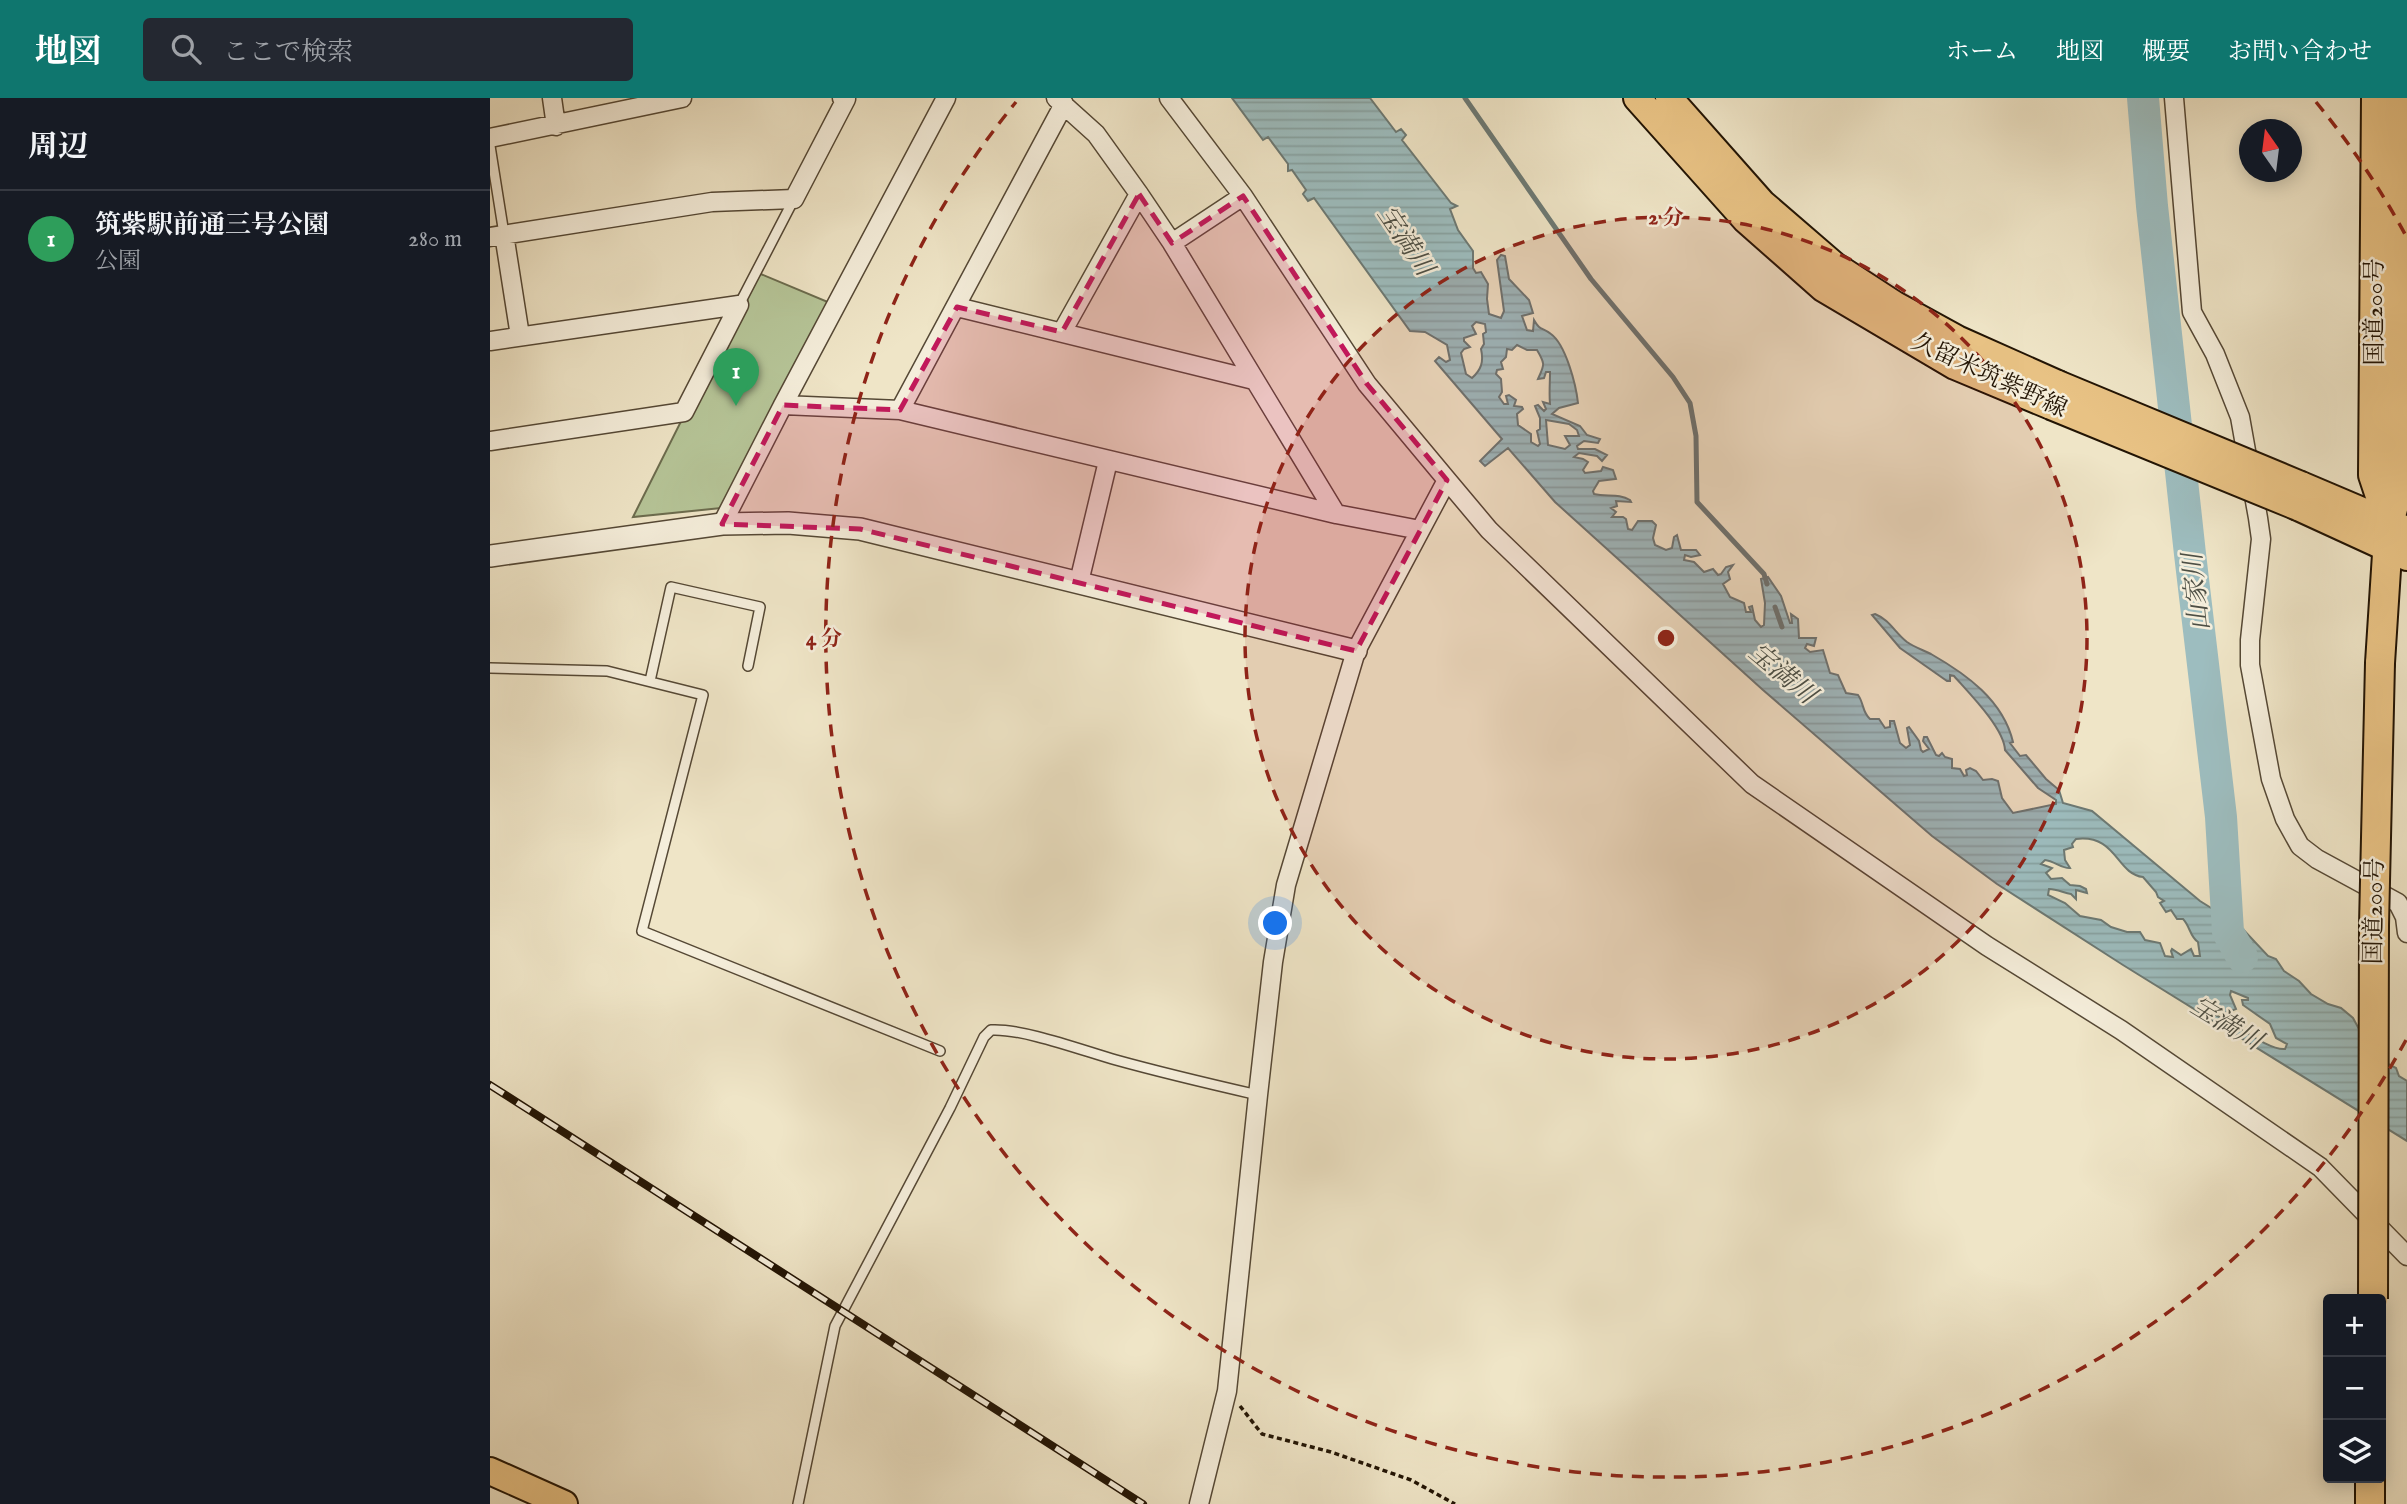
<!DOCTYPE html>
<html lang="ja">
<head>
<meta charset="utf-8">
<style>
	body { margin:0; font-family:"IM FELL English","Noto Serif JP",serif; background:#242831; color:#f1f3f6 }
	.controls { position:absolute; right:21px; bottom:21px; display:grid; overflow:hidden; border-radius:7px; box-shadow:0 4px 18px #0003 }
	.controls button { width:63px; height:63px; display:grid; place-items:center; padding:0; border:0; border-bottom:2px solid #363941; background:#171b24; color:#f1f3f6; font:35px sans-serif }
	.compass { position:absolute; left:1749px; top:21px; width:63px; height:63px; border-radius:50%; background:#171b24; box-shadow:0 4px 18px #0003; rotate:346deg }
	.you { position:absolute; left:786px; top:826px; width:24px; height:24px; margin:-18px; border:5px solid #fff; border-radius:50%; background:#1a73e8; box-shadow:0 0 0 10px #1a73e833 }
	.badge { display:grid; place-items:center; width:46px; height:46px; border-radius:50%; background:#0f766e; color:#fff; font-size:23px; font-weight:700 }
	.pin { position:absolute; translate:-50% -58px; filter:drop-shadow(0 2px 4px #0008) }
	.pin::after { content:''; position:absolute; top:37px; width:24px; height:21px; background:inherit; clip-path:polygon(0 0,100% 0,50% 100%) }
	.list { margin:0; padding:0; list-style:none }
	h2 { display:flex; justify-content:space-between; align-items:center; height:91px; margin:0; padding:0 28px; font-size:30px }
	h2 small { font-size:23px; font-weight:400; color:#9ea1a6 }
	.list li { display:grid; grid-template-columns:46px 1fr auto; gap:21px; align-items:center; box-sizing:border-box; height:98px; padding:0 28px; border-top:2px solid #363941 }
	.list b { display:block; font-size:26px; white-space:nowrap }
	.list p { margin:0; font-size:23px; white-space:nowrap; color:#9ea1a6 }
	.list em { font-size:23px; font-style:normal; color:#9ea1a6 }
	.icon { flex:none; width:38px; height:38px; fill:none; stroke:currentColor; stroke-width:2; stroke-linecap:round; stroke-linejoin:round }
	.map { position:relative; flex:none; width:1917px; height:1406px; overflow:hidden }
	header { display:flex; align-items:center; gap:42px; box-sizing:border-box; height:98px; padding:0 35px; background:#0f766e; color:#fff }
	header strong { font-size:33px }
	nav { display:flex; gap:38px; margin-inline-start:auto; font-size:24px }
	.search { width:490px; height:63px; background:#242831; display:flex; align-items:center; gap:18px; box-sizing:border-box; padding:0 24px; border-radius:7px; color:#9ea1a6; font-size:26px }
	main { display:flex }
	aside { flex:1; background:#171b24 }
	.map>svg:first-child { display:block }
	.park { fill:#b6c598; stroke:#6c6c4e; stroke-width:2 }
	.water { fill:url(#water-rules); stroke:#6c7974; stroke-width:2; fill-rule:evenodd }
	.lines { fill:none; stroke-linecap:round; stroke-linejoin:round }
	.stream { stroke:#6c7974; stroke-width:5 }
	.river { stroke:#9dbdbf; stroke-width:32 }
	.service-casing { stroke:#554835; stroke-width:12 }
	.minor-casing { stroke:#554835; stroke-width:21 }
	.tertiary-casing { stroke:#554835; stroke-width:24 }
	.primary-casing { stroke:#221404; stroke-width:30 }
	.trunk-casing { stroke:#221404; stroke-width:32 }
	.path { stroke:#221404; stroke-width:3.5; stroke-dasharray:5 3.5; stroke-linecap:butt }
	.service { stroke:#f5eedb; stroke-width:9 }
	.minor { stroke:#f5eedb; stroke-width:18 }
	.tertiary { stroke:#f5eedb; stroke-width:21 }
	.primary { stroke:#e8c284; stroke-width:26 }
	.trunk { stroke:#e8c284; stroke-width:28 }
	.rail-casing { stroke:#221404; stroke-width:8 }
	.rail { stroke:#f5eedb; stroke-width:5; stroke-dasharray:16; stroke-linecap:butt }
	.primary-bridge-casing { stroke:#221404; stroke-width:30; stroke-linecap:butt }
	.trunk-bridge-casing { stroke:#221404; stroke-width:32; stroke-linecap:butt }
	.primary-bridge { stroke:#e8c284; stroke-width:26 }
	.trunk-bridge { stroke:#e8c284; stroke-width:28 }
	.marked { fill:#c2185b; fill-opacity:0.2; stroke:#c2185b; stroke-width:5; stroke-dasharray:14 9; stroke-linejoin:round }
	.ring { fill:none; stroke:#8f2418; stroke-width:3.5; stroke-dasharray:12 9 }
	.labels { text-anchor:middle; dominant-baseline:central; stroke-width:5; stroke-linejoin:round; paint-order:stroke }
	.street-label { font-size:24px; fill:#221404; stroke:#f5eedb }
	.water-label { font-size:26px; font-style:italic; fill:#4d4f45; stroke:#f5eedb }
	.centre { fill:#8f2418; stroke:#f5eedb; stroke-width:3.5 }
	.ring-label { font-size:21px; text-anchor:middle; font-weight:bold; fill:#8f2418; stroke:#f5eedb; stroke-width:5; stroke-linejoin:round; paint-order:stroke }
</style>
</head>
<body>
<header>
<strong>地図</strong>
<div class="search"><svg class="icon" aria-label="search" viewBox="0 0 24 24"><circle cx="10" cy="10" r="6"/><path d="M15 15l6 6"/></svg>ここで検索</div>
<nav><a>ホーム</a><a>地図</a><a>概要</a><a>お問い合わせ</a></nav>
</header>
<main>
<aside>
<h2>周辺<small></small></h2>
<ul class="list">
<li><span class="badge" style="background:#2e9e5b">1</span><div><b>筑紫駅前通三号公園</b><p>公園</p></div><em>280 m</em></li>
</ul>
</aside>
<div class="map">
<svg width="1917" height="1406" viewBox="0 0 1917 1406">
	<defs>
		<pattern id="water-rules" width="6" height="5" patternUnits="userSpaceOnUse" patternTransform="scale(1.75)"><rect width="6" height="5" fill="#9dbdbf"/><path d="M0 2.5h6" fill="none" stroke="#87a2a2"/></pattern>
	</defs>
	<rect width="100%" height="100%" fill="#efe5c7"/>
	<filter id="stains"><feTurbulence type="fractalNoise" baseFrequency=".00286" numOctaves="4"/><feColorMatrix values="0 0 0 0 .2 0 0 0 0 .09 0 0 0 0 .02 0 0 0 .5 -.17"/></filter>
	<radialGradient id="worn" r=".72"><stop offset=".6" stop-color="#630" stop-opacity="0"/><stop offset="1" stop-color="#630" stop-opacity=".3"/></radialGradient>
	<path class="park" d="M266,174L345,207L241,409L143,419Z"/>
	<path class="water" d="M742,0H880L906,34L911,31L916,37L912,42L961,105L967,108L960,111L968,132L983,153V170L986,175L991,174L998,186L997,201L999,216L1011,220L1014,213L1007,162L1011,157L1015,158L1019,181L1039,202L1043,215L1032,218L1037,232L1043,233L1044,222C1050,233 1052,229 1061,236C1076,247 1086,287 1088,305L1069,310L1062,316L1090,328L1097,337L1110,341L1108,345L1094,343L1087,348L1088,351H1105L1117,357L1112,363L1107,358L1089,355L1084,359L1093,361L1098,364L1093,372L1095,375L1111,373L1113,369L1123,372L1126,381L1109,383L1103,393L1104,396C1117,399 1129,395 1140,402L1141,404L1126,403L1127,408L1121,410L1126,414L1122,419H1133L1136,421L1138,431L1142,432L1148,423H1162L1166,427L1163,440L1165,447L1176,452L1182,450L1184,439L1187,437L1191,452H1206L1210,457L1201,459L1195,457L1194,462L1204,464L1214,474L1223,471L1228,477L1231,476L1236,469L1243,467L1238,474L1240,481L1233,486L1240,499L1254,505L1256,514H1261L1259,509L1262,508L1265,522L1271,529L1274,527L1275,505L1271,481L1278,479L1291,498L1300,525H1302L1301,516L1308,521L1309,540H1326L1324,548L1317,546L1315,550L1320,554L1333,552L1340,575L1348,577L1356,595L1368,597C1374,605 1372,614 1380,621H1389L1395,630L1400,629V623H1404L1410,645L1416,650L1420,647L1417,630L1419,629L1429,643L1431,652L1433,654L1439,651L1433,643L1434,639H1437L1446,657L1449,658L1452,655L1455,659L1462,661V670L1470,671L1474,678L1477,677L1476,672L1480,670L1486,673L1493,682L1502,681L1508,683L1512,700L1523,715L1566,706V702L1548,690L1515,652C1514,630 1479,595 1464,578L1460,577V583H1457L1410,550L1382,517L1385,516C1400,522 1405,535 1417,544C1424,549 1433,552 1441,556C1476,576 1513,602 1523,644L1520,645L1530,658L1536,657L1556,681L1569,692L1573,705L1602,713L1710,803L1750,828L1778,858L1786,861L1794,873L1809,883L1821,896L1838,906L1851,910L1863,920L1870,933L1896,965L1906,970L1909,978L1917,983V1043L1633,867L1507,786L1442,738L1273,592L1065,404L1018,350L995,368L990,363L1012,341L945,263L949,259L956,264L960,262L957,247L935,234L920,233L824,100L818,103L813,96L816,92L802,72L798,73V66L778,39L773,42ZM986,224L995,226L996,234L993,236L994,246L991,251C994,264 991,272 982,280L976,276L971,255L974,251L980,249L974,243V240L986,236L982,228ZM1027,247L1037,252H1047C1056,267 1054,267 1048,281L1054,280L1056,274H1060C1060,285 1059,296 1060,306L1053,304L1056,311L1054,313L1048,307L1045,308L1050,320V331L1047,333L1050,346L1048,348L1041,344V336L1028,327L1027,316L1033,311L1032,309L1024,308L1026,302L1019,297L1016,298L1018,306H1014L1009,299L1012,294L1011,281L1006,276L1007,272L1013,271L1011,264L1016,259L1017,251L1022,252ZM1056,322L1079,326L1087,332L1089,338H1075L1080,347L1075,351L1058,347ZM1586,741C1627,736 1626,776 1653,779L1666,794L1668,799L1674,803L1670,805L1676,814L1681,812L1687,821H1693C1700,828 1700,839 1708,844L1710,858H1704L1701,851L1691,857L1682,851L1681,853L1683,859L1675,858L1670,845L1655,842L1650,834H1637L1621,829L1611,822L1590,818L1575,805L1558,797L1559,791C1567,791 1574,795 1581,796L1586,801V792L1597,795L1596,791L1590,788L1580,787L1572,780L1561,781L1556,775L1562,770L1551,766L1555,762C1564,763 1573,771 1580,770L1575,762L1574,752L1583,749L1582,746ZM1741,893L1758,900V902H1752L1753,907L1780,926L1786,940L1797,946L1795,951C1779,953 1741,923 1723,916L1722,911L1736,915L1746,911L1740,897Z"/>
	<g class="lines">
		<path class="stream" d="M975,0L1101,181L1183,279L1200,305L1206,338L1207,404L1274,476L1277,486
			M1285,509L1292,529"/>
		<path class="river" d="M1653,0L1662,108L1700,456L1731,719L1738,834L1752,859"/>
		<defs>
			<path id="service" d="M0,48L14,136
				M249,207L304,101
				M0,570L117,573L213,597L152,833L450,953
				M160,583L181,489L270,509L258,568
				M308,1406L345,1228L460,1010L494,939L501,932C532,930 594,953 626,962C673,975 720,986 768,997"/>
			<path id="minor" d="M62,0L66,28
				M566,0L606,36L649,96L682,145L846,416
				M679,0L753,98L877,286L957,382L999,432L1262,686L1497,848L1631,932L1830,1069L1917,1158
				M1684,0L1702,214L1725,256L1750,319L1768,420L1771,441L1760,542V567L1781,681L1795,721L1810,748L1827,761L1908,805L1915,819L1917,835
				M0,40L192,0
				M14,136L30,238
				M0,139L222,104L304,101L356,1L352,0
				M682,145L753,98
				M467,209L764,282
				M572,234L649,96
				M0,243L249,207
				M293,307L410,312L846,416L930,432
				M410,312L574,6
				M0,343L194,314L249,207
				M232,426L293,307L456,0
				M589,484L618,363
				M709,1406L737,1293L768,997L783,864L796,787L866,553L957,382"/>
			<path id="tertiary" d="M0,458L232,426L298,425L370,431L866,553"/>
			<path id="primary" d="M1147,0L1256,122L1333,190L1465,268L1561,308
				M1179,0L1272,105L1345,168L1405,207L1467,241L1568,286
				M1811,387L1917,432
				M1808,409L1917,459
				M0,1373L74,1406"/>
			<path id="trunk" d="M1886,0L1883,377L1899,425
				M1890,565L1899,425L1909,389L1908,151L1913,0
				M1880,1406V1380"/>
		</defs>
		<use href="#service" class="service-casing"/>
		<use href="#minor" class="minor-casing"/>
		<use href="#tertiary" class="tertiary-casing"/>
		<use href="#primary" class="primary-casing"/>
		<use href="#trunk" class="trunk-casing"/>
		<path class="path" d="M750,1308L772,1336L841,1354L921,1382L965,1406"/>
		<use href="#service" class="service"/>
		<use href="#minor" class="minor"/>
		<use href="#tertiary" class="tertiary"/>
		<use href="#primary" class="primary"/>
		<use href="#trunk" class="trunk"/>
		<defs>
			<path id="rail" d="M0,987L653,1406"/>
		</defs>
		<use href="#rail" class="rail-casing"/>
		<use href="#rail" class="rail"/>
		<defs>
			<path id="primary-bridge" d="M1568,286L1811,387
				M1561,308L1808,409"/>
			<path id="trunk-bridge" d="M1883,1201L1884,827L1890,565"/>
		</defs>
		<use href="#primary-bridge" class="primary-bridge-casing"/>
		<use href="#trunk-bridge" class="trunk-bridge-casing"/>
		<use href="#primary-bridge" class="primary-bridge"/>
		<use href="#trunk-bridge" class="trunk-bridge"/>
	</g>
	<path class="marked" d="M649,96L682,145L753,98L877,286L957,382L866,553L370,431L232,426L293,307L410,312L467,209L572,234Z"/>
	<circle cx="1176" cy="540" r="421" fill="#8f2418" fill-opacity=".12"/>
	<g class="ring">
		<circle cx="1176" cy="540" r="421"/>
		<path d="M1916 942A842 842 0 1 1 526 4M1826 4A842 842 0 0 1 1916 138"/>
	</g>
	<g class="labels">
		<g class="street-label">
			<text transform="translate(1885 214) rotate(-90)">国道200号</text>
			<text transform="translate(1499 278) rotate(25)">久留米筑紫野線</text>
			<text transform="translate(1885 813) rotate(-89)">国道200号</text>
		</g>
		<g class="water-label">
			<text transform="translate(915 143) rotate(56)">宝満川</text>
			<text transform="translate(1707 494) rotate(-96)">山家川</text>
			<text transform="translate(1292 576) rotate(40)">宝満川</text>
			<text transform="translate(1736 926) rotate(31)">宝満川</text>
		</g>
	</g>
	<circle cx="1176" cy="540" r="10" class="centre"/>
	<g class="ring-label">
		<text x="1176" y="126">2 分</text>
		<text x="334" y="547">4 分</text>
	</g>
	<rect width="100%" height="100%" filter="url(#stains)"/>
	<rect width="100%" height="100%" fill="url(#worn)"/>
</svg>
<div class="controls">
<button>+</button>
<button>−</button>
<button><svg class="icon" aria-label="layers" viewBox="0 0 24 24"><path d="M12 4l9 5-9 5-9-5zM3 14l9 5 9-5"/></svg></button>
</div>
<svg class="compass" viewBox="-18 -18 36 36"><path d="M0-13l5 13h-10z" fill="#e53935"/><path d="M0 13l5-13h-10z" fill="#9ea1a6"/></svg>
<div class="you"></div>
<div class="pin badge" style="left:246px;top:308px;background:#2e9e5b">1</div>
</div>
</main>
</body>
</html>
